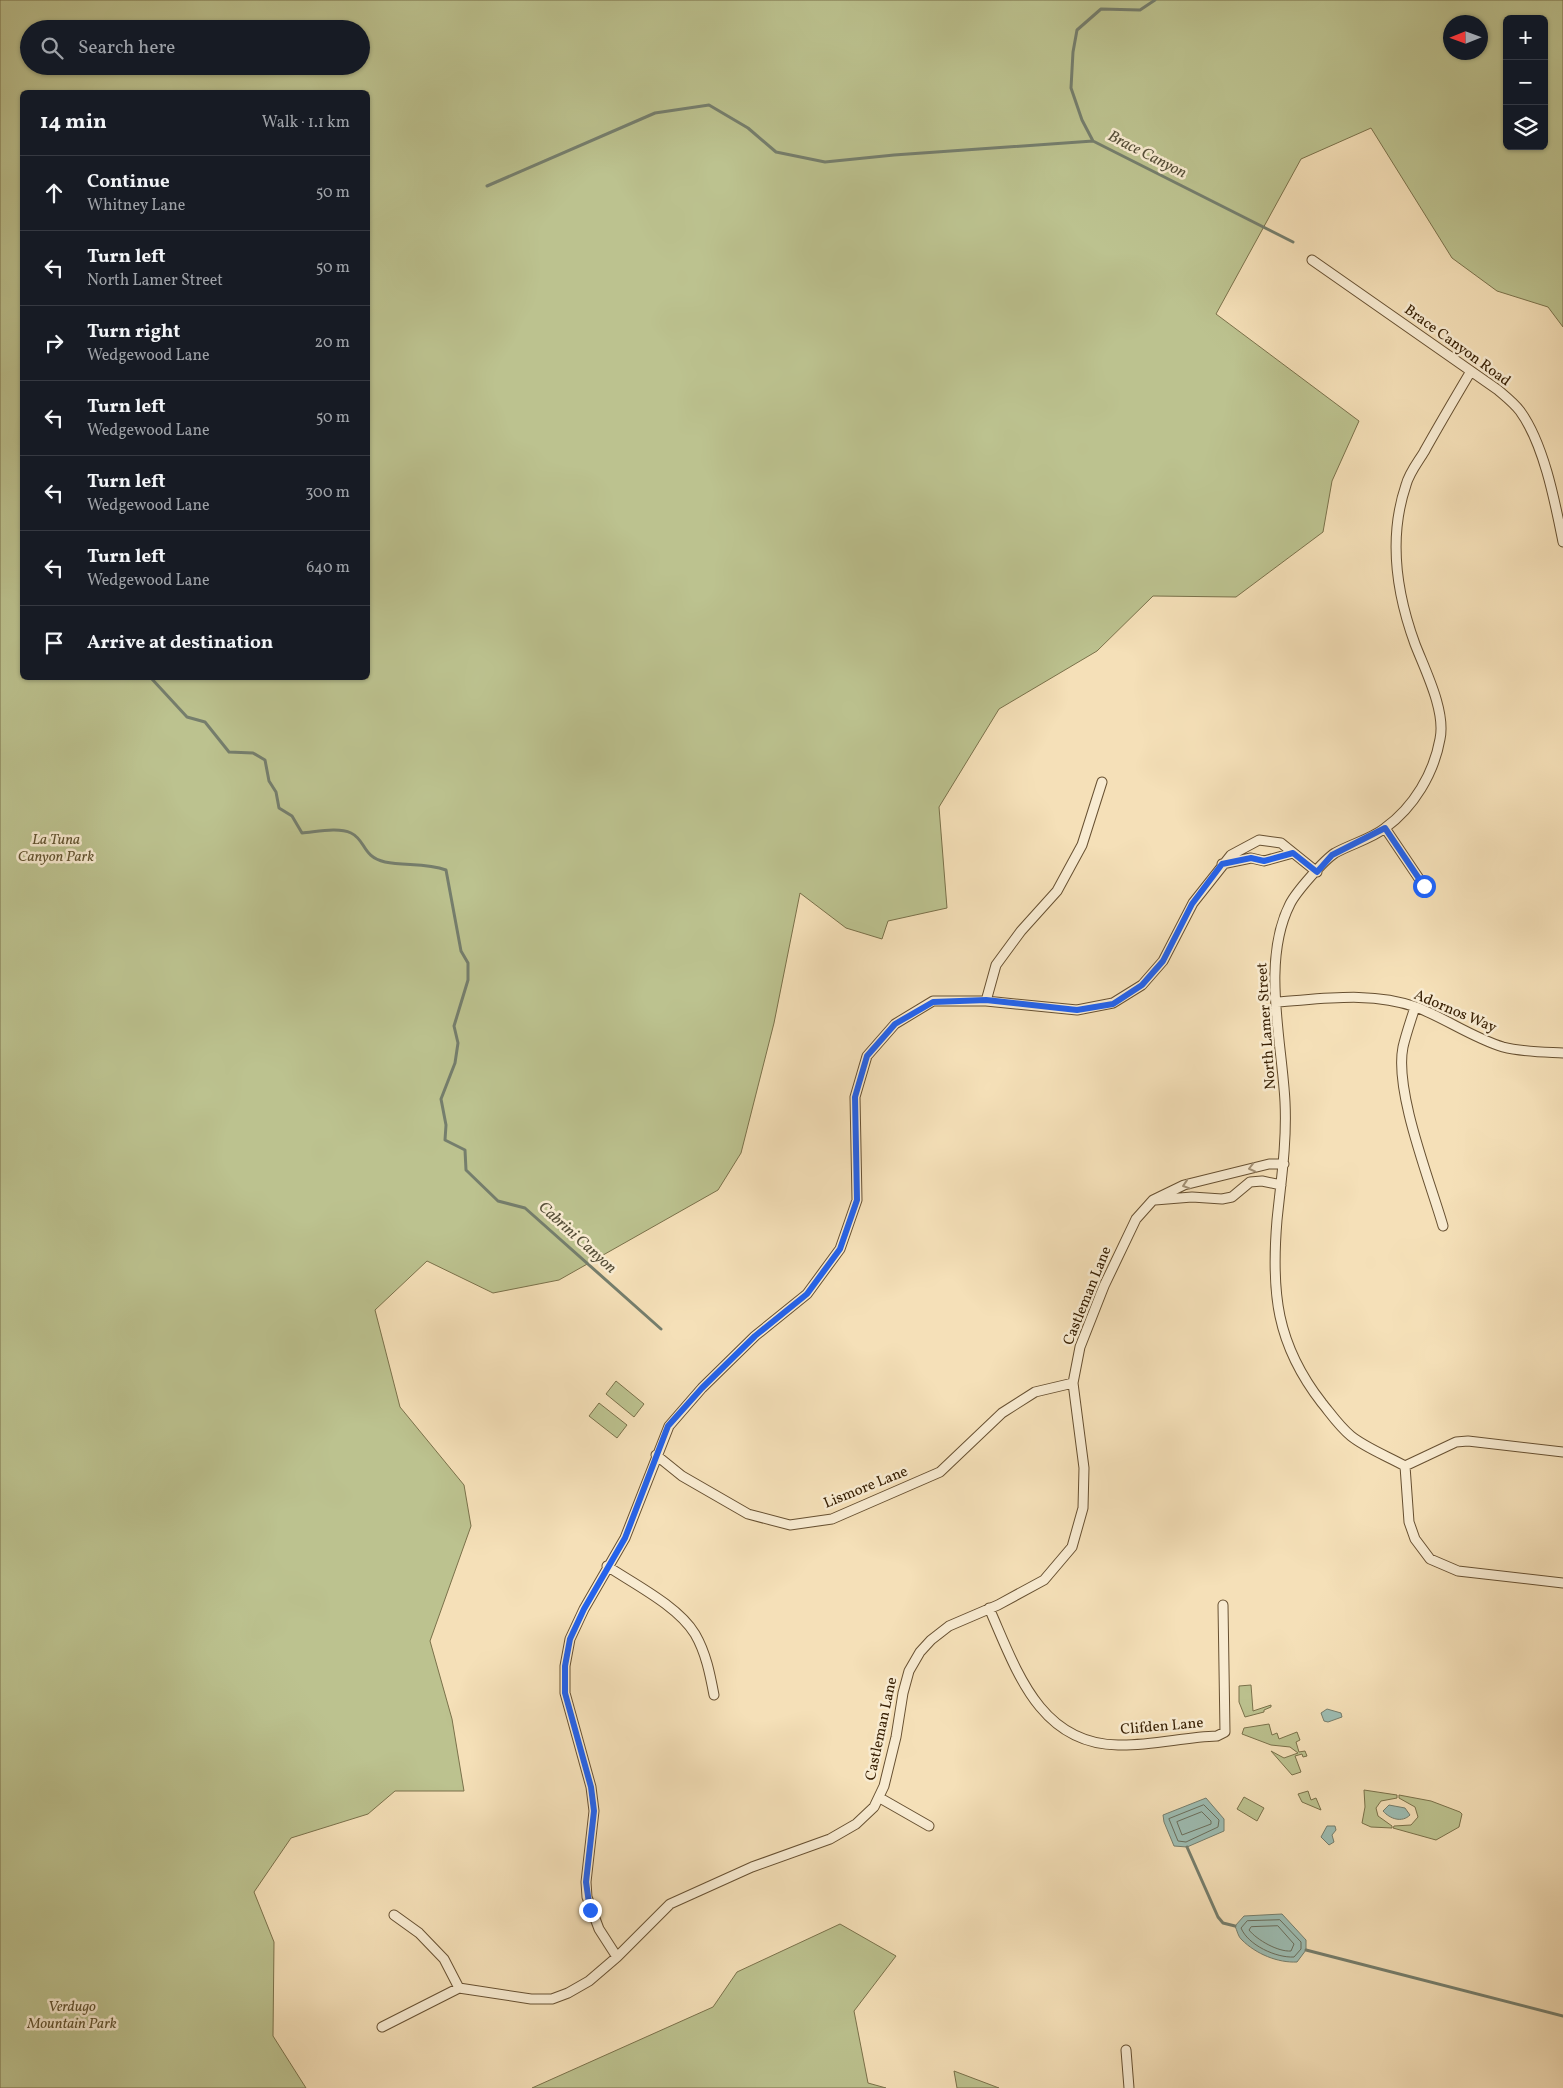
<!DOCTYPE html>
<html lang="en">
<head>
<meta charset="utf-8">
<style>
	body { margin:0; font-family:Vollkorn,serif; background:#20242c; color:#f1f3f6 }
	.controls { position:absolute; right:15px; top:15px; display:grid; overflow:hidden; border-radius:8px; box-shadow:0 1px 4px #0004 }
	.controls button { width:45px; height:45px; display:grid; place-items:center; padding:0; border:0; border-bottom:1px solid #363941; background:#171b24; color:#f1f3f6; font:25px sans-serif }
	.compass { position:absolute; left:1443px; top:15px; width:45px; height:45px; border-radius:50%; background:#171b24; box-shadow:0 1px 4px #0004; rotate:269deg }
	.stop { position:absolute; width:15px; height:15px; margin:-11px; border:4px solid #2563eb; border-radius:50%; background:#fff }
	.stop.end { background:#2563eb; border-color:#fff; box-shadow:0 1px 5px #0008 }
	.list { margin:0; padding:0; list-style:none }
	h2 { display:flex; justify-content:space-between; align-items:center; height:65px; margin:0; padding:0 20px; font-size:21px }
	h2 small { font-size:16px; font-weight:400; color:#9ea1a6 }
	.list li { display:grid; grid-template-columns:32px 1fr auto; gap:15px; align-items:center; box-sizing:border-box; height:75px; padding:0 20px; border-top:1px solid #363941 }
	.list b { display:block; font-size:19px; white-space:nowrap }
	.list p { margin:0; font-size:16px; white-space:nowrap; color:#9ea1a6 }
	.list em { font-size:16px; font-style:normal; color:#9ea1a6 }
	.icon { flex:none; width:28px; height:28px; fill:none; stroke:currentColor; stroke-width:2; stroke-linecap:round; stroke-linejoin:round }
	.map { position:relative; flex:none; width:1563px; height:2088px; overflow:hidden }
	.search { position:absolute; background:#171b24; box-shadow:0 1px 4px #0004; left:20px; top:20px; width:350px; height:55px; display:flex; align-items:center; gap:12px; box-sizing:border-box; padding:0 18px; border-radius:28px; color:#9ea1a6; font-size:19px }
	.panel { position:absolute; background:#171b24; box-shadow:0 1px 4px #0004; left:20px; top:90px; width:350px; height:590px; border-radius:8px }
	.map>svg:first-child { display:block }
	.green { fill:#bcc28f; stroke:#7a714a; fill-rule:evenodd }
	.water { fill:#9dbdb3; stroke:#757e6d }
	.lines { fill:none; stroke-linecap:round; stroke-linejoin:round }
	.shore { stroke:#6a6e5c; stroke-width:1 }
	.stream { stroke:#757e6d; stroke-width:3 }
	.street-casing { stroke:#675031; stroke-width:11 }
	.street { stroke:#f8ebd1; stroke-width:9 }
	.oneway { stroke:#a29075 }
	.route { stroke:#2563eb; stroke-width:6 }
	.labels { text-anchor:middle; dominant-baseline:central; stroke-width:5; stroke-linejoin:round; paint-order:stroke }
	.street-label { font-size:15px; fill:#382004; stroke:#f8ebd1 }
	.park-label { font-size:15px; font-style:italic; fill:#60512e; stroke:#f8ebd1 }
	.water-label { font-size:16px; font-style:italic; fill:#564f39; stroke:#f8ebd1 }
</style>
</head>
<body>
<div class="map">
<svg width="1563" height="2088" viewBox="0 0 1563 2088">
	<rect width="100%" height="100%" fill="#f5e0b8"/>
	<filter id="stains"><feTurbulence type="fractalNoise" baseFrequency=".004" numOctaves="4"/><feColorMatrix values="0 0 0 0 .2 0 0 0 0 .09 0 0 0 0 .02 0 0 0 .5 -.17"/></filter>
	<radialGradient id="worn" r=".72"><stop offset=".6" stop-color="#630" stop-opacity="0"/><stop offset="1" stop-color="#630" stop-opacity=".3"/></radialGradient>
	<path class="green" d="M0,0H1563V327L1548,307L1497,291L1452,258L1371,128L1301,159L1216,314L1359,421L1332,481L1323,532L1236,597L1153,596L1097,651L999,709L939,807L947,908L888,921L882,939L846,928L800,893L774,1023L741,1153L718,1190L559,1280L493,1293L427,1261L375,1310L400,1407L464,1485L471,1526L430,1641L452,1719L464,1791H395L368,1814L291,1838L254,1892L274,1942L273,2036L306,2088H0ZM1507,19H1544V146H1507ZM1450,22H1480V52H1450ZM29,29H361V66H29ZM22,92H368V678H22Z
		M616,1381L644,1404L634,1417L606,1394Z
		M599,1403L627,1425L617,1438L589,1416Z
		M1251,1685L1253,1711L1271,1705V1707L1264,1710V1712L1245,1717L1239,1702V1686Z
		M1269,1724L1272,1735L1277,1733L1279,1739L1297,1732L1300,1740L1296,1742L1299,1752L1305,1751L1307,1756L1303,1757L1302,1754L1295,1756L1301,1772L1292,1775L1271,1751L1284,1758L1298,1753L1290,1747L1271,1745L1242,1734L1244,1728Z
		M1364,1790L1397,1795V1798L1381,1801L1376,1808L1378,1816L1392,1826V1828L1371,1827L1362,1823L1365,1807Z
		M1308,1791L1311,1800L1316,1798L1321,1810L1302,1802L1298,1794Z
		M1399,1795L1431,1801L1460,1812L1462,1814L1459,1827L1436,1840L1393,1828L1394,1826L1411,1825L1418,1817L1415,1807L1399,1798Z
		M1244,1797L1264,1808L1257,1821L1237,1809Z
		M840,1924L896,1956L854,2011L868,2083L886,2088H532L713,2007L737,1972Z
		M954,2071L999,2088H957Z"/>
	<path class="water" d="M1327,1709L1341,1713L1342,1717L1328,1722L1324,1721L1321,1713Z
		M1206,1798L1224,1819V1831L1187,1847L1174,1846L1164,1822L1163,1815Z
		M1389,1805L1405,1808L1410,1815C1402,1823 1390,1819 1383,1811Z
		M1327,1826H1335L1336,1830L1332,1835L1334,1842L1329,1845L1321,1837Z
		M1282,1914L1306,1940V1950L1297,1962C1278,1963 1256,1954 1242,1940C1238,1937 1237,1930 1235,1926L1244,1916Z"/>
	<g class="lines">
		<path class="shore" d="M1204,1805L1219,1820L1218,1827L1186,1842L1178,1841L1169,1819Z
			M1202,1812L1211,1821V1824L1182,1835L1177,1822Z
			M1280,1920L1301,1942V1949L1294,1957C1276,1958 1248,1945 1241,1928L1247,1921Z
			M1278,1926L1294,1944L1291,1951C1278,1952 1257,1940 1249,1930L1251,1927Z"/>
		<path class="stream" d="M1155,0L1140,10L1101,9L1077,30L1073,52L1071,88L1082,120L1093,141L1293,242
			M487,186L655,113L709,105L748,128L776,152L825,162L894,155L1093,141
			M151,678L187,717L205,722L229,752L253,753L265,760L269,781L276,792L279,808L292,816L302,833C316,832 338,827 351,833C366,840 362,857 385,862C405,866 426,863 446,870L461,951L468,963V980L454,1026L458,1043L455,1063L441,1099L446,1125L445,1140L465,1150L466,1170L498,1201L525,1208L661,1329
			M1187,1847L1218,1917L1223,1923L1235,1926
			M1306,1950L1563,2016"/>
		<defs>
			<path id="street" d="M1312,260L1498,390C1505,396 1514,403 1520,411C1544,444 1555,502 1563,542
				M1471,371C1455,398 1439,425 1424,452C1418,462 1409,473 1406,485C1388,538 1396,592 1415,644C1425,670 1446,711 1440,739C1434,773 1414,807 1385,828C1371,839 1351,844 1335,853C1324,860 1296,892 1290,904C1261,961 1282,1041 1285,1102C1287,1142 1281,1181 1277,1220C1271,1292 1276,1344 1322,1403C1331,1414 1339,1426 1351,1436C1366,1448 1387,1456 1405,1466L1456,1442L1468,1441L1563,1452
				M1385,828L1424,886
				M1222,864L1251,858L1264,861L1293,853
				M986,1001L996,965L1021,931L1057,891L1082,845L1102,782
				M1277,1002C1323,999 1371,991 1416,1007C1445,1018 1473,1038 1503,1047C1522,1052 1543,1052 1563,1053
				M1415,1007C1411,1020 1406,1034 1403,1047C1394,1091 1430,1181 1443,1226
				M1155,1200L1192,1197L1222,1199L1232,1197L1250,1182L1262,1181L1281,1185
				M656,1455L682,1476L748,1514L790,1525L832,1519L940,1472L1002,1413L1035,1392L1073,1383
				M1405,1466L1409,1522L1415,1539L1430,1559L1458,1571L1563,1583
				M607,1566C634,1584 678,1606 695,1634C706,1653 710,1674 714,1695
				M989,1608C1016,1669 1039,1744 1118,1745C1151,1746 1184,1737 1217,1736L1225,1732L1223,1605
				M880,1798L929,1826
				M394,1915L419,1933L444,1959L459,1988
				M617,1957L599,1929L587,1897L586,1882L594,1811L591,1787L565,1693V1666L570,1639L584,1609L625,1538L669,1426L702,1388L755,1336L807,1294L840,1249L857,1200L855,1097L867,1056L895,1024L933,1001H986L1077,1010L1113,1003L1142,985L1163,961L1193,903L1231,855L1259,840L1281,843L1317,872
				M382,2027L459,1988L531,1999H552L568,1993L589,1981L617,1957L670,1904L752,1867L830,1839L856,1824L874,1807L884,1786L896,1737L903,1693L909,1671L920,1652L931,1640L949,1626L998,1605L1044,1580L1072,1547L1083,1508L1084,1468L1073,1383L1080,1347L1104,1286L1136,1219L1153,1200L1184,1185L1269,1164H1284
				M1126,2050L1129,2088"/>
		</defs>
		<use href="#street" class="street-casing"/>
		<use href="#street" class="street"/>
	</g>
	<defs><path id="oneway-chevron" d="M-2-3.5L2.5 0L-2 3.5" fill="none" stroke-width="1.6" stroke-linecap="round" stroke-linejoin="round" transform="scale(1.25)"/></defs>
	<g class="oneway">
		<use href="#oneway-chevron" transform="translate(1252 1168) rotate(166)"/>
		<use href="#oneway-chevron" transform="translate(1186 1185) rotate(162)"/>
	</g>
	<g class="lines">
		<path class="route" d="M590,1910L586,1882L594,1811L591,1787L565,1693V1666L570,1639L584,1609L625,1538L668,1426L702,1388L755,1336L807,1294L840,1249L857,1200L855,1097L867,1056L895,1024L933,1002L986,1000L1077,1010L1113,1004L1142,985L1163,961L1192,904L1222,864L1251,858L1264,861L1293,853L1317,872L1332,855L1385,828L1424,886"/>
	</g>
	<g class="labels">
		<g class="street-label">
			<text transform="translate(1457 346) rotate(36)">Brace Canyon Road</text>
			<text transform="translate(1455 1012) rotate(23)">Adornos Way</text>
			<text transform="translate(1267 1026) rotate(-94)">North Lamer Street</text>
			<text transform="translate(1088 1296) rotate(-68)">Castleman Lane</text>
			<text transform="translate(866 1488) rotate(-22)">Lismore Lane</text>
			<text transform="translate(1162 1727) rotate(-5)">Clifden Lane</text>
			<text transform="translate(882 1729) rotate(-78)">Castleman Lane</text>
		</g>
		<g class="park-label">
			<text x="56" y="840">La Tuna<tspan x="56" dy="17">Canyon Park</tspan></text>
			<text x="72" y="2007">Verdugo<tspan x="72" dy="17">Mountain Park</tspan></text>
		</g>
		<g class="water-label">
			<text transform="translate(1147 155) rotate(27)">Brace Canyon</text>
			<text transform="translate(577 1238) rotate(42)">Cabrini Canyon</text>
		</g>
	</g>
	<rect width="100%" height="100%" filter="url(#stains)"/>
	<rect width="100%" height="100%" fill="url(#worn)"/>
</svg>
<div class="controls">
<button>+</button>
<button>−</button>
<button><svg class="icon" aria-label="layers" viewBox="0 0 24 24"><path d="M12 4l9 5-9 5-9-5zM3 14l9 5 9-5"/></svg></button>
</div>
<svg class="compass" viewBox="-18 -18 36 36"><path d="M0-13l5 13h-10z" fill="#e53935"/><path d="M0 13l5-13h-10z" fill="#9ea1a6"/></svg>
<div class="stop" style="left:1424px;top:886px"></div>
<div class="stop end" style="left:590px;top:1910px"></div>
<div class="search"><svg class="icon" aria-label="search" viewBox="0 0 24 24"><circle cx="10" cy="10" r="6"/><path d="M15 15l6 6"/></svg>Search here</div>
<section class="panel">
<h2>14 min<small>Walk · 1.1 km</small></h2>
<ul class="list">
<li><svg class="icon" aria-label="ahead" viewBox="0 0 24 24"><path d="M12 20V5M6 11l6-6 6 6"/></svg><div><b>Continue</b><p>Whitney Lane</p></div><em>50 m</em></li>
<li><svg class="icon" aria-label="left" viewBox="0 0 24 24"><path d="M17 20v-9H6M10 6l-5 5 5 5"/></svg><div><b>Turn left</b><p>North Lamer Street</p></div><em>50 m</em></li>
<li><svg class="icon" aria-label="right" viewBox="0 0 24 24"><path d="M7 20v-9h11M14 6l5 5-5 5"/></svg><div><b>Turn right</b><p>Wedgewood Lane</p></div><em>20 m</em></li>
<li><svg class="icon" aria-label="left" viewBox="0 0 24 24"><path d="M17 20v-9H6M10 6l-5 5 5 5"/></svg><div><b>Turn left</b><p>Wedgewood Lane</p></div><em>50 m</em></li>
<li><svg class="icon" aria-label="left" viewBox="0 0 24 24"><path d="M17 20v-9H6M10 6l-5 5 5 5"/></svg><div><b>Turn left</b><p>Wedgewood Lane</p></div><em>300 m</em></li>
<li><svg class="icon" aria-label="left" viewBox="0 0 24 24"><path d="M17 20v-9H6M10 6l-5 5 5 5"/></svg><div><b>Turn left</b><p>Wedgewood Lane</p></div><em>640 m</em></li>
<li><svg class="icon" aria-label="arrive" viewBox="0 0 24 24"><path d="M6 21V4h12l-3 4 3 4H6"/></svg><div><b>Arrive at destination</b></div></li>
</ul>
</section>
</div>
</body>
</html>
